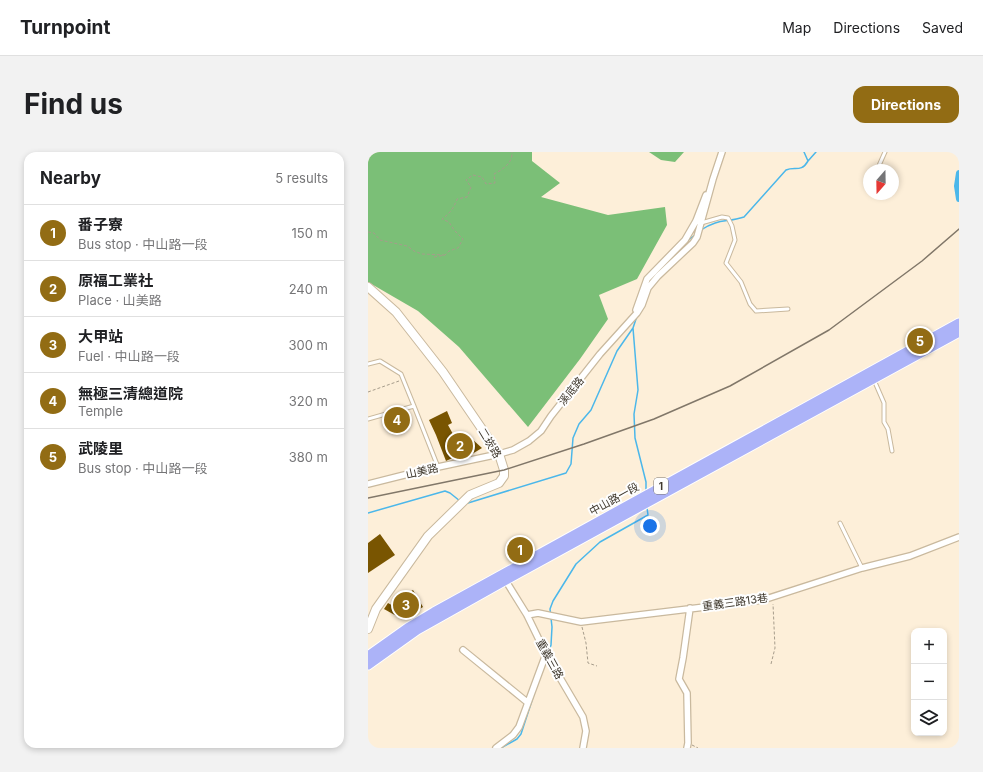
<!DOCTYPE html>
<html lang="en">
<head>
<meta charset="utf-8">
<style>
	body { margin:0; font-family:Inter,"Noto Sans TC",sans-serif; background:#f2f2f2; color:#202124 }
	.controls { position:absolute; right:12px; bottom:12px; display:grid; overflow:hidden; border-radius:8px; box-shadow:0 2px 6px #0003 }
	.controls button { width:36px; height:36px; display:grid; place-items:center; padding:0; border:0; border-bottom:1px solid #e0e0e0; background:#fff; color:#202124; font:20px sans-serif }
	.compass { position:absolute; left:495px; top:12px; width:36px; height:36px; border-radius:50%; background:#fff; box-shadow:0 2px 6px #0003; rotate:200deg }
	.you { position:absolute; left:282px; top:374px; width:14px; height:14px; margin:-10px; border:3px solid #fff; border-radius:50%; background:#1a73e8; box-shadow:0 0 0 6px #1a73e833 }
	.badge { display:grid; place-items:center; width:26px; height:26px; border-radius:50%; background:#926c14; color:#fff; font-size:13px; font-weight:700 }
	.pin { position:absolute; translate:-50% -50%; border:2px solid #fff; box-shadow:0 1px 4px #0006 }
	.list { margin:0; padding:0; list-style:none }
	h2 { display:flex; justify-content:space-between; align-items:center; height:52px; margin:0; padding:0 16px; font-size:17px }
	h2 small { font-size:13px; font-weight:400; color:#757577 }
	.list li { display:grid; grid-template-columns:26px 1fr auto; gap:12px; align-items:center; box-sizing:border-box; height:56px; padding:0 16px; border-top:1px solid #e0e0e0 }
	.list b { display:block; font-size:15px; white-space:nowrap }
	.list p { margin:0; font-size:13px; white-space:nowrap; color:#757577 }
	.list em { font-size:13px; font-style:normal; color:#757577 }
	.icon { flex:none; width:22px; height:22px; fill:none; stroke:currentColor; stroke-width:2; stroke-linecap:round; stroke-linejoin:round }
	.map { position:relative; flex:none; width:591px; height:596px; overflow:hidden; border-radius:12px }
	header { display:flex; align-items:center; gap:24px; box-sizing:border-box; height:56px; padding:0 20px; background:#fff; border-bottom:1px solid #e0e0e0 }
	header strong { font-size:19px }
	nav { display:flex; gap:22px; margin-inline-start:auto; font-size:14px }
	.intro { display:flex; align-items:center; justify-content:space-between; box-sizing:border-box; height:96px; padding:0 24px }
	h1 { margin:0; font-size:28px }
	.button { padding:10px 18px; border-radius:12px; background:#926c14; color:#fff; font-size:14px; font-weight:700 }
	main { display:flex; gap:24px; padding:0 24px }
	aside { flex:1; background:#fff; border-radius:12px; box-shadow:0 2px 6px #0003 }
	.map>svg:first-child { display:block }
	.forest { fill:#7bbf77 }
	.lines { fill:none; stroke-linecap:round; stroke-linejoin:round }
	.stream { stroke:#4bb7ea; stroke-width:1.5 }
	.canal { stroke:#4bb7ea; stroke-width:6 }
	.building { fill:#795501 }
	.lane-casing { stroke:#c9b99e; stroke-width:5 }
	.street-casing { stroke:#c9b99e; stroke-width:8 }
	.secondary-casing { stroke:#c9b99e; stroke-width:10 }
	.primary-casing { stroke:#fff; stroke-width:11 }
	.path { stroke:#a69c8b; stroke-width:1; stroke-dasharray:3 2; stroke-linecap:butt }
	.lane { stroke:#fff; stroke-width:3 }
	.street { stroke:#fff; stroke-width:5.5 }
	.secondary { stroke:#fff; stroke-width:8 }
	.primary { stroke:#acb3f8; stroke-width:9 }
	.rail { stroke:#817769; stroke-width:1.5 }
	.labels { text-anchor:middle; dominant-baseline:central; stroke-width:4; stroke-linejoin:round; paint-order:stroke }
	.shield { fill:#fefefe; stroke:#78736c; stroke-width:1 }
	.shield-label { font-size:10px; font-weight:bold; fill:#3f382d }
	.street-label { font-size:11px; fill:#3f382d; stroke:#fefefe }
</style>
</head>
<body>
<header>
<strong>Turnpoint</strong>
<nav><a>Map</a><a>Directions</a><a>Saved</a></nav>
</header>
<div class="intro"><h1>Find us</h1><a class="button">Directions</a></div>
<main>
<aside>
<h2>Nearby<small>5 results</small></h2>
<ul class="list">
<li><span class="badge">1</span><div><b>番子寮</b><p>Bus stop · 中山路一段</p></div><em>150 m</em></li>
<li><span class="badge">2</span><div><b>原福工業社</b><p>Place · 山美路</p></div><em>240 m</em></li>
<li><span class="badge">3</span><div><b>大甲站</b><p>Fuel · 中山路一段</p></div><em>300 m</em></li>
<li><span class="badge">4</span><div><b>無極三清總道院</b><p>Temple</p></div><em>320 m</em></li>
<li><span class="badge">5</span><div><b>武陵里</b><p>Bus stop · 中山路一段</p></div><em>380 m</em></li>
</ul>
</aside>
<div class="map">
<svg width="591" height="596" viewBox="0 0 591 596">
	<rect width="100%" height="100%" fill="#fdefd9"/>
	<path class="forest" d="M0,0H164V9L192,31L173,45L240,63L297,55L299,73L269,127L231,143L240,167L212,207L160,275L91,195L50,159L0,130Z
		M281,0H316L307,10L293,8Z"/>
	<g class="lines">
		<path class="stream" d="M440,9L448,0
			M333,78C351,66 358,71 376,65L418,18C427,14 433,21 440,9L436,0
			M319,89L327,83
			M265,176L270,238L266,262L267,286L278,330V340
			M100,351L198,321L203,312L205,286L211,272L223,258L249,199L265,176L269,164
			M0,361L77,339L82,341L92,349
			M180,502L183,493L184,475L182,457L185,449L208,412L232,390L280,363L279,356
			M133,596L149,587L153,582L170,530"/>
		<path class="canal" d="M591,21L589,34L591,47"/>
	</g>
	<path class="building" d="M79,259L84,271L80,273L86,284L93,282L98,292L104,287L114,296L104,302L102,298L78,309L68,283L61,268Z
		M12,382L27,403L0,421V391Z
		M45,438L55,455L43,462L33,445Z
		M20,451L36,460L32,466L16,457Z"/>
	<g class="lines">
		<defs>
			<path id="lane" d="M509,18L517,0
				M333,71L354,65L360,66L364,74L367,88L358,111L373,130L382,152L388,159L420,157
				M0,212L12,209L33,222L46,254
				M506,228L516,251V270L520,277L524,299
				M0,267L46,254L70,315
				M472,371L494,416"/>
			<path id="street" d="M268,158L279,127L317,88L328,69L338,43
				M0,332L56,318L131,302L145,298L161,289L173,279L183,264L232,202L269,161L274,153L280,136L290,124L325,91L329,85L345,27L354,0
				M136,426L159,463L178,502L215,565L218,579L215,596
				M159,463L170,461L213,470L395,448L494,416L542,404L591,385
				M95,498L159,550
				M128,596L145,583L151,575L178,502
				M319,596L320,591L319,541L311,527L315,506L322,456"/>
			<path id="secondary" d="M0,135L28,160L75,220L131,302L136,318V324L131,331L102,343L60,384L8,457L0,477"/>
			<path id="primary" d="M0,504L41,475L66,460L591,171
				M0,513L49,478L138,428L591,180"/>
		</defs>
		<use href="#lane" class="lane-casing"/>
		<use href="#street" class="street-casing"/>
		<use href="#secondary" class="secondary-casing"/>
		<use href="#primary" class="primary-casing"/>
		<path class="path" d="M0,80L6,81L12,88L39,94L46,99L54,102L76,103
			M66,105L77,103L81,99L90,96L95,87L86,78L81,70L74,67C82,61 86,56 89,47L99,45L103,35L98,28L105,23L114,25L118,32L127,31L126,22C135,17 145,11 144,0
			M0,240L31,229
			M214,475L218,491L220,511L229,514
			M403,512L407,496L405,452
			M324,593L330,596"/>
		<use href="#lane" class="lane"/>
		<use href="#street" class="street"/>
		<use href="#secondary" class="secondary"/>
		<use href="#primary" class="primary"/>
		<path class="rail" d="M0,346L136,318L216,292L286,267L362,234L461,178L554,109L591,77"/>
	</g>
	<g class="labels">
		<rect class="shield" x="286" y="326" width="14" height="16" rx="3"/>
		<g class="shield-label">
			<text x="293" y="334">1</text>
		</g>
		<g class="street-label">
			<text transform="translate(203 239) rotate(-51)">溪底路</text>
			<text transform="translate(122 291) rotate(59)">二崁路</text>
			<text transform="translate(54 319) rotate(-13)">山美路</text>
			<text transform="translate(246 347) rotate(-29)">中山路一段</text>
			<text transform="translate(367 450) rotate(-8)">重義三路13巷</text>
			<text transform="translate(182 507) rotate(61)">重義三路</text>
		</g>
	</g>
</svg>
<div class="controls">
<button>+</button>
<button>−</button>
<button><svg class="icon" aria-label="layers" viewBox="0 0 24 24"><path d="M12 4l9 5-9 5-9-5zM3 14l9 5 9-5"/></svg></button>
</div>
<svg class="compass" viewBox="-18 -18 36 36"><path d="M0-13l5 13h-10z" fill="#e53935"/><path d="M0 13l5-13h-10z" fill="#757577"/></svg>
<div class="you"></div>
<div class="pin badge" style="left:152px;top:398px">1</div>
<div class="pin badge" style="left:92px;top:294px">2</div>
<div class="pin badge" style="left:38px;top:453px">3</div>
<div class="pin badge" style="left:29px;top:268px">4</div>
<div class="pin badge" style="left:552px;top:189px">5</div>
</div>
</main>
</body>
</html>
